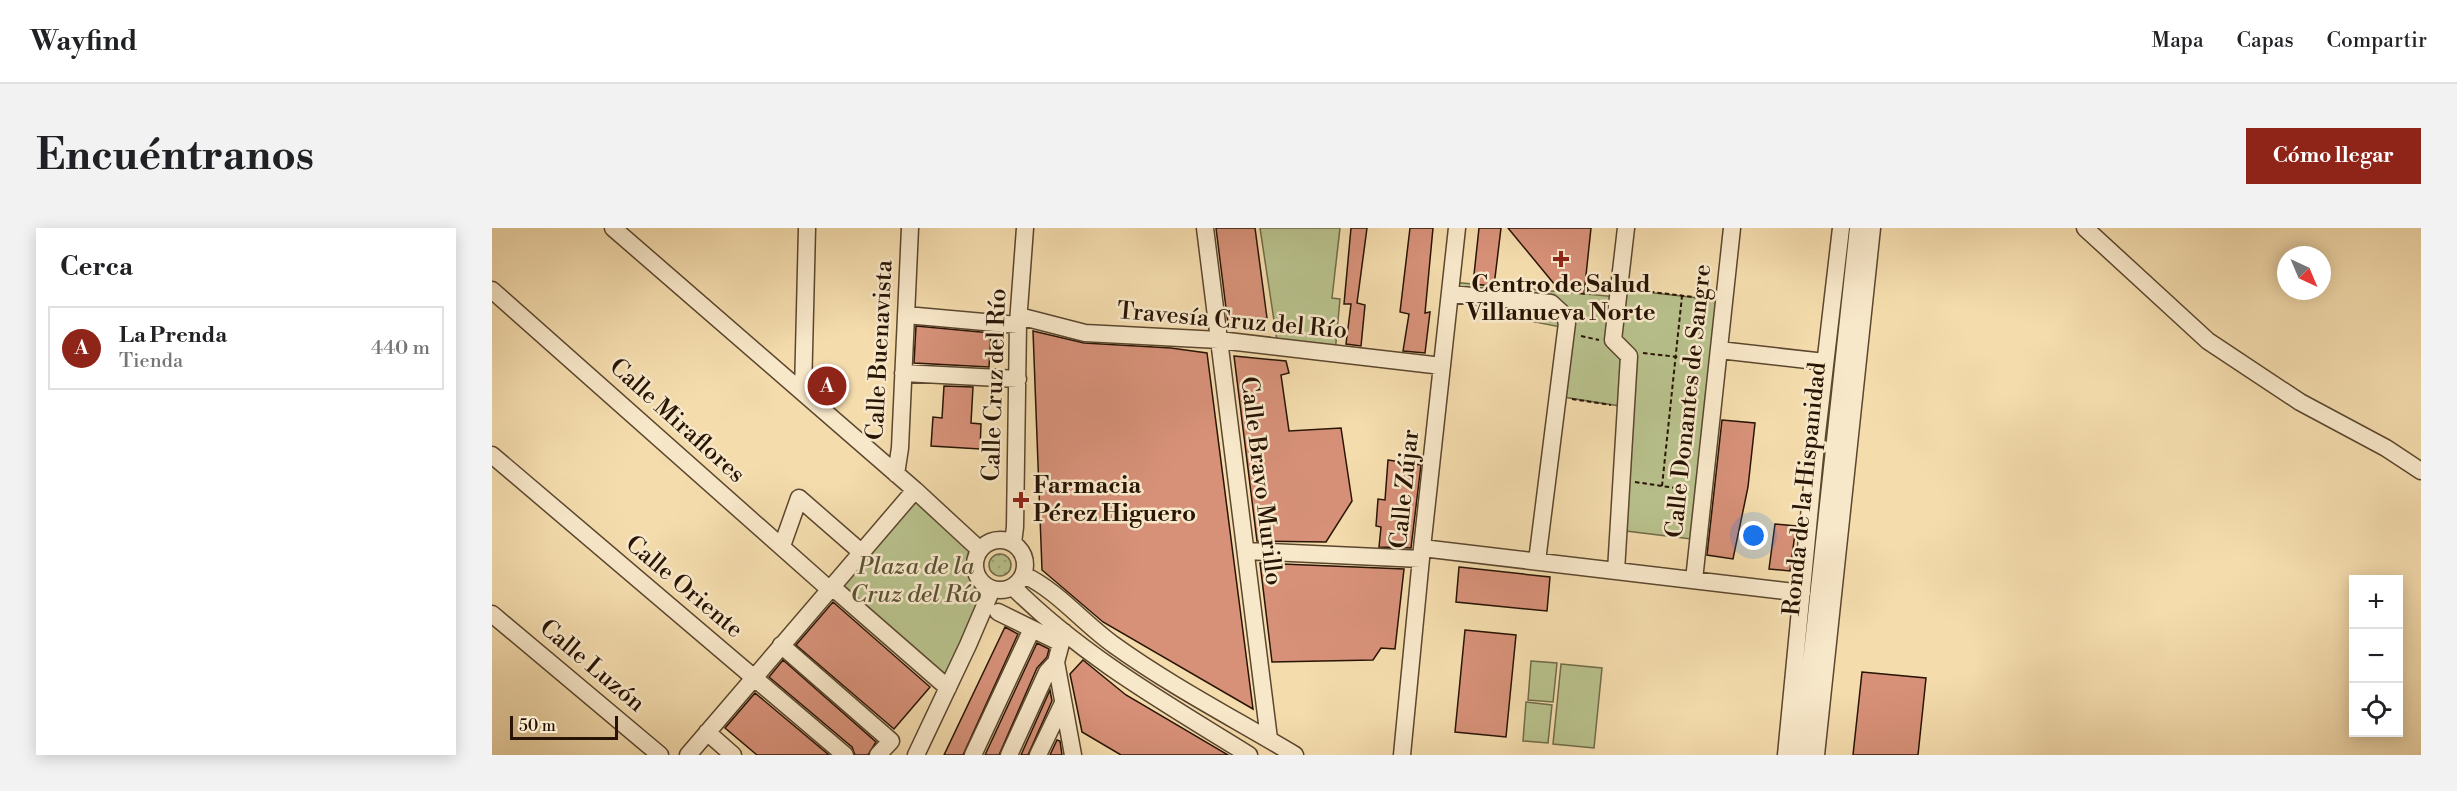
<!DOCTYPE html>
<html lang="es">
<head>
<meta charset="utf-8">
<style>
	body { margin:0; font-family:"Libre Bodoni",serif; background:#f2f2f2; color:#202124 }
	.controls { position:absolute; right:18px; bottom:18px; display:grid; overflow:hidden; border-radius:0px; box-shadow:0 3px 15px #0003 }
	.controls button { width:54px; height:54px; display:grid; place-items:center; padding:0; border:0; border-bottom:2px solid #e0e0e0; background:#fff; color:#202124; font:30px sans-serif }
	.compass { position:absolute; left:1785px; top:18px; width:54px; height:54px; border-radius:50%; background:#fff; box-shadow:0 3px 15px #0003; rotate:136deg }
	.scale { position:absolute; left:18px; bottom:15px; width:108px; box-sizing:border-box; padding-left:6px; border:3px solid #281404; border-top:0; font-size:16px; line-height:21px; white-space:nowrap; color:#281404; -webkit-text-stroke:4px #f8e8ca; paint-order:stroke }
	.you { position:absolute; left:1262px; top:308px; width:21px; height:21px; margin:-15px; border:4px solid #fff; border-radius:50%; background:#1a73e8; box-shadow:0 0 0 9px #1a73e833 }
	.badge { display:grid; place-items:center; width:39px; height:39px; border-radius:50%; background:#8f2418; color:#fff; font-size:20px; font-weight:700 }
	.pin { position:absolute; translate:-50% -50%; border:3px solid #fff; box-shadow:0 2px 6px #0006 }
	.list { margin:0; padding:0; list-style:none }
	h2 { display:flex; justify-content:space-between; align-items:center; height:78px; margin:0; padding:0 24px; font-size:26px }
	h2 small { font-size:20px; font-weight:400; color:#757577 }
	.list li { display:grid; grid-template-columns:39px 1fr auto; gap:18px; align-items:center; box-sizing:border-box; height:84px; margin:0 12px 12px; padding:0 12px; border:2px solid #e0e0e0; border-radius:0px }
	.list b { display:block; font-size:22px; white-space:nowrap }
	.list p { margin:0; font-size:20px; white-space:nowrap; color:#757577 }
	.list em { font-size:20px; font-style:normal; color:#757577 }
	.icon { flex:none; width:33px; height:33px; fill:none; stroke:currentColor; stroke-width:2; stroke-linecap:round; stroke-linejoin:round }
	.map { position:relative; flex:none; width:1929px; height:527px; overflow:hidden; border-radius:0px }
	header { display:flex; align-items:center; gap:36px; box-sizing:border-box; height:84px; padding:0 30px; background:#fff; border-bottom:2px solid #e0e0e0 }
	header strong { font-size:28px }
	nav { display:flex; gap:33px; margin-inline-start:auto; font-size:21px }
	.intro { display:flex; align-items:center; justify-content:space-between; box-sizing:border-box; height:144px; padding:0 36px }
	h1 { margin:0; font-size:42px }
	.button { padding:15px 27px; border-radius:0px; background:#8f2418; color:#fff; font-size:21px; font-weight:700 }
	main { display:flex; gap:36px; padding:0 36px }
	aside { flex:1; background:#fff; border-radius:0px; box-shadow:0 3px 15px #0003 }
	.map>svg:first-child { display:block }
	.grass { fill:url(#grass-dots); stroke:#706a48; stroke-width:1.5 }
	.park { fill:#b8c18c; stroke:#706a48; stroke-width:1.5 }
	.building { fill:#d79179; stroke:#281404; stroke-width:1.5 }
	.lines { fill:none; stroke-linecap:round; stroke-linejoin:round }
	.minor-casing { stroke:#5b462e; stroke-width:19 }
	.path { stroke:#281404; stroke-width:2; stroke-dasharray:4.5 3; stroke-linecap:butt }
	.minor { stroke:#f8e8ca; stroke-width:16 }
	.poi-dot { fill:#8f2418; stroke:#f8e8ca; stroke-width:2 }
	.labels { text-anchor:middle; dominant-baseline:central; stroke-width:5; stroke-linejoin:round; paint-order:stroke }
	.poi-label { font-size:24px; font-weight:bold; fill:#281404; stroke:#f8e8ca }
	.street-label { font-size:24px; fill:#281404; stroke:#f8e8ca }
	.park-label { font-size:24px; font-style:italic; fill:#5a5134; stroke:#f8e8ca }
</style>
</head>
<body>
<header>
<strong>Wayfind</strong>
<nav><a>Mapa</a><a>Capas</a><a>Compartir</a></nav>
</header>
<div class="intro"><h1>Encuéntranos</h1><a class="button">Cómo llegar</a></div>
<main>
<aside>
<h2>Cerca<small></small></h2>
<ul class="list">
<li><span class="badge">A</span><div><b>La Prenda</b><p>Tienda</p></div><em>440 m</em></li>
</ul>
</aside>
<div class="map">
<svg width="1929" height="527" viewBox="0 0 1929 527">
	<defs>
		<pattern id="grass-dots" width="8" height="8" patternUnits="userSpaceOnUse" patternTransform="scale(1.5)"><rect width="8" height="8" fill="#b8c18c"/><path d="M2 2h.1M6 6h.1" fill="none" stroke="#9ea577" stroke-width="1.8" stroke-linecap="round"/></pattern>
	</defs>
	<rect width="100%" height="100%" fill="#f4dcad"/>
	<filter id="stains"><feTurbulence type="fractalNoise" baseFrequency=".00333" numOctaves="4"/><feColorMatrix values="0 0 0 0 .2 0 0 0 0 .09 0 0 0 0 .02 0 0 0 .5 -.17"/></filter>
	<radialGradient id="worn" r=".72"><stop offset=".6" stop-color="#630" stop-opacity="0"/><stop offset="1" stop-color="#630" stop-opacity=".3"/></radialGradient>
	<path class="grass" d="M497 337a11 11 0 1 1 22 0a11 11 0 1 1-22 0Z"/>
	<path class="park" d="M768,0H848L840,70L848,71L843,125L786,119Z
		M959,54L1126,69L1127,61L1233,73L1207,312L1126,302L1134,179L1065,168L1074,100L1038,93L1039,74L958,66Z
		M423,262L488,322C481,337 483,349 496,359L456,460L339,358Z
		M1039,433L1065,435L1061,474L1036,472Z
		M1069,436L1110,440L1102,520L1061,516Z
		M1034,474L1060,477L1056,515L1031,513Z"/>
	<path class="building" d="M724,0H763L775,90L736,96Z
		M859,0H875L865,75L873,77L869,118L854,116L859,76H852Z
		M918,0H941L933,85L938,84L933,125L911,123L917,86L908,84Z
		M987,0H1009L1002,58L981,56Z
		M1016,0H1099L1092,66L1068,63Z
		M424,98L499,105L497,139L422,135Z
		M541,103L592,115L679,120L715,125L761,481L611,394L550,342Z
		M742,128L794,133L797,145L789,147L797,203L849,200L860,273L834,314L765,313Z
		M452,158L481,159L479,195L489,196L488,221L439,218L441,189L450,190Z
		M1230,192L1263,195L1256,259L1241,331L1215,327Z
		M896,232L929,237L919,320L887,319L889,299L884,298L886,271L893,272Z
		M1283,296L1304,298L1298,343L1277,341Z
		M768,335L912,341L903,421L889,420L881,432L780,434Z
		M967,339L1058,349L1055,383L964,374Z
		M341,374L438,459L402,501L304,417Z
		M513,399L526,406L471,527H452Z
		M973,402L1024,407L1014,509L963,504Z
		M545,415L557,421L555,429L545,440L507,527H493Z
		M291,432L384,514L376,527H363L360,519L277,449Z
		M591,432L634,467L736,527H629L590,504L578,446Z
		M1370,444L1434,450L1426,527H1361Z
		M558,462L560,473L536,527H529Z
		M263,465L337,527H265L233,500Z
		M565,512L568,513L570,527H558Z"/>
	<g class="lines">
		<defs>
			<path id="minor" d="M121,0L423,262L488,322
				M713,0L777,511
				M1593,0L1716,113L1808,174L1894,220L1929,243
				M0,62L337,361
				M958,66L1059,75L1072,87L1075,95L1045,333
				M414,87L526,97
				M527,88L593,105L727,112L950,138
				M1227,122L1333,134
				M411,145L526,151
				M311,164L315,0
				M0,227L353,527
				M404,246L408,220L418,0
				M483 337a25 25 0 1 1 50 0a25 25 0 1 1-50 0Z
				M521,315L523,299L526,95L533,0
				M290,318L307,270L369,324
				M930,320L1310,365
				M754,323L929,331
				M1124,343L1137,128L1121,112L1134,0
				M532,347C566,363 591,395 622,417C679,458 743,491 803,527
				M1202,352L1240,0
				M339,358L456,460
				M521,359C590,428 675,476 757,527
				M506,384L569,415
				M0,386L168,527
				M572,404L564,434L581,527
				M289,417L399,513L386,527
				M215,504L241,527
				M196,527L423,262
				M424,527L476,417L500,361
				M481,527L540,401
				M517,527L555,444L564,434
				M546,527L571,475
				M910,527L930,320L965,0
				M1294,527L1325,206L1349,0
				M1309,527L1366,0
				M1324,527L1380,0"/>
		</defs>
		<use href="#minor" class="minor-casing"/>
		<path class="path" d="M1143,62L1218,71
			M1089,108L1107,112
			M1151,125L1211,132
			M1080,171L1119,177
			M1143,254L1197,262
			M1170,258L1190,68"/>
		<use href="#minor" class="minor"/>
	</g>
	<g class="poi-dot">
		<path d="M1066 22h6v6h6v6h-6v6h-6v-6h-6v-6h6z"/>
		<path d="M526 263h6v6h6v6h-6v6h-6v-6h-6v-6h6z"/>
	</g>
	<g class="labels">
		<g class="poi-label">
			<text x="1069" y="57">Centro de Salud<tspan x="1069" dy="28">Villanueva Norte</tspan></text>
			<text x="541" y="258" text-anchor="start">Farmacia<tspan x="541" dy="28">Pérez Higuero</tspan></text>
		</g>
		<g class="street-label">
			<text transform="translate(740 93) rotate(5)">Travesía Cruz del Río</text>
			<text transform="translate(388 122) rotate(-87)">Calle Buenavista</text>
			<text transform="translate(503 157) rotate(-88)">Calle Cruz del Río</text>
			<text transform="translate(1197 173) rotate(-84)">Calle Donantes de Sangre</text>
			<text transform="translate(185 193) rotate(42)">Calle Miraflores</text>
			<text transform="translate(769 253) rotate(83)">Calle Bravo Murillo</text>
			<text transform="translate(913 261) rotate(-84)">Calle Zújar</text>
			<text transform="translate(1313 261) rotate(-84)">Ronda de la Hispanidad</text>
			<text transform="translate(192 359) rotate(40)">Calle Oriente</text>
			<text transform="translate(100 438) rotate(40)">Calle Luzón</text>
		</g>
		<g class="park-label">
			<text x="424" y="339">Plaza de la<tspan x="424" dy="28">Cruz del Río</tspan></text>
		</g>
	</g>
	<rect width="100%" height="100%" filter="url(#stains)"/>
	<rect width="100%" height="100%" fill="url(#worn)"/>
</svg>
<div class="controls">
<button>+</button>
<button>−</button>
<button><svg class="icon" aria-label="locate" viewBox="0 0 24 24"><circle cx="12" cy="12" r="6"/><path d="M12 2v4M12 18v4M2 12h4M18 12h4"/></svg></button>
</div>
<svg class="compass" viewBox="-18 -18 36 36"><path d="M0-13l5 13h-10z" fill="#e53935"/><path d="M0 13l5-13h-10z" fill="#757577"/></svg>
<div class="scale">50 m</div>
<div class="you"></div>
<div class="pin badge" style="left:335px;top:158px">A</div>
</div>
</main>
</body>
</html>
